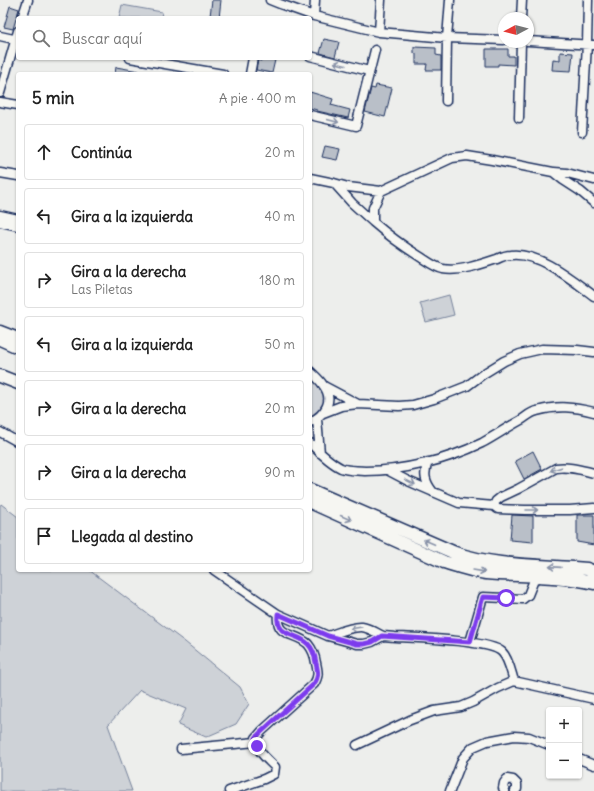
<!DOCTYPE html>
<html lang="es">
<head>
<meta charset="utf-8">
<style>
	body { margin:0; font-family:Delius,sans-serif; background:#f6f6f6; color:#222 }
	.controls { position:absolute; right:12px; bottom:12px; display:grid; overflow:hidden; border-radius:4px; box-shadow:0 1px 3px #0004 }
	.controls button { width:36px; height:36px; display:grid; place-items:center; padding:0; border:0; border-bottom:1px solid #e0e0e0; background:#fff; color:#222; font:20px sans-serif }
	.compass { position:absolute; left:498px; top:12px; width:36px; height:36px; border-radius:50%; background:#fff; box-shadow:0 1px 3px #0004; rotate:263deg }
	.stop { position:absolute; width:12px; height:12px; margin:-9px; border:3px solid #7c3aed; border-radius:50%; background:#fff }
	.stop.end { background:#7c3aed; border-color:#fff; box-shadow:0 1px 4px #0008 }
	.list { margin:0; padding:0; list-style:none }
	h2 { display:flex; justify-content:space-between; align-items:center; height:52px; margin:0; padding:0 16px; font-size:17px }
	h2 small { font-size:13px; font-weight:400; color:#767676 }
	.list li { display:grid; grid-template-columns:26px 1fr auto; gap:12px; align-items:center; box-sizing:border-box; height:56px; margin:0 8px 8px; padding:0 8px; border:1px solid #e0e0e0; border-radius:4px }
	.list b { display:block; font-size:15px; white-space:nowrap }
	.list p { margin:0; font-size:13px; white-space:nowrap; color:#767676 }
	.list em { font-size:13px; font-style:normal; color:#767676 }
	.icon { flex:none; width:22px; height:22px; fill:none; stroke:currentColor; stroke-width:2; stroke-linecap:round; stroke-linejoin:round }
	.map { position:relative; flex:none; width:594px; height:791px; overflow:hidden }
	.search { position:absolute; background:#fff; box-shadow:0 1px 3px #0004; left:16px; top:16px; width:296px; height:44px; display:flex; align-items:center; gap:10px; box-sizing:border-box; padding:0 14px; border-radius:4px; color:#767676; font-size:15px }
	.panel { position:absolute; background:#fff; box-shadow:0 1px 3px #0004; left:16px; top:72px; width:296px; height:500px; border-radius:4px }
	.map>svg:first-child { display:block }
	.green { fill:#ced2d7; stroke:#74809a }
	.building { fill:#b9bfc8; stroke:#1b2f5e }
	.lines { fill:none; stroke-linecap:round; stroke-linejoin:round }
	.minor-casing { stroke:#1b2f5e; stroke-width:11 }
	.highway-casing { stroke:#1b2f5e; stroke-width:15 }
	.minor { stroke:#f6f6f2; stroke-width:8 }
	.highway { stroke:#f6f6f2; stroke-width:12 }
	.oneway { stroke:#8892a8 }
	.route { stroke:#7c3aed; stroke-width:5 }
</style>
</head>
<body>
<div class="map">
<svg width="594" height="791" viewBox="0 0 594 791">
	<rect width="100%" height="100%" fill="#edeeec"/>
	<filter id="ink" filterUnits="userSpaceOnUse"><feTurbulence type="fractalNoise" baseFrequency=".025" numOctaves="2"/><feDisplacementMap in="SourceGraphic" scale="8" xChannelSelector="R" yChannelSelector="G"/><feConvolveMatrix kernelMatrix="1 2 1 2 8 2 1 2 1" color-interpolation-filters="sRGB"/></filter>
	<g filter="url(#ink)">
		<path class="green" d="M122,5L162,12L161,18H119Z
			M449,295L454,315L426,322L420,303Z
			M310,379C323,384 329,399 321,411C318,414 313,416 310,418Z
			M1,504L18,517V570H89L185,642L240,687L249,704L236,724L206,737L178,725L186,709L140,690L108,725L132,791H0V506Z"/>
		<path class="building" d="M212,0H221L219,18L210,16Z
			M10,6L19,9L13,29L4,27Z
			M324,39L339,42L335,57L320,53Z
			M414,47L436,48V55L441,56V70H426L427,64H416V54L414,53Z
			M486,49H508V56H514V65L498,64V66H486Z
			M560,52L573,53L571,71L552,70L553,59L560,60Z
			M262,58H268L275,60L272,73L256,70L258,60L261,61Z
			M116,67L139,71V74H115Z
			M376,85L392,88L385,117L365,112L371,88L375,89Z
			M310,92L333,99L331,105L350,110L348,118L317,111V110L310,108Z
			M325,146L340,149L337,160L322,157Z
			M533,451L542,469L524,479L515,461Z
			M512,515L533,516V542L510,540Z
			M577,515H594V545L577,542Z"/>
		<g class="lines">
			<defs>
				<path id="minor" d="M270,0L280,4L314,16L379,32L447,38L504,40
					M314,16L315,0
					M22,18L28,0
					M521,18L522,0
					M379,32L381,0
					M0,36L18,40
					M528,41L594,45
					M310,56L369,71
					M130,58L223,74
					M250,74L253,58
					M0,93L18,31
					M446,101L447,38L450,0
					M0,102L18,105
					M310,115L356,126L375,50
					M519,118L521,42
					M582,132L587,44L588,0
					M554,172L567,173L594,180
					M0,173L18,176
					M310,178L334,183L348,187L381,191L452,158L467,156L492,160L553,172L563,180L580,191L594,203
					M335,184L352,203L373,222
					M381,191L373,208V222C388,235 403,246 419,256C427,261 434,267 443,269C459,272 482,264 497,259C501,257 507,255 511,255C539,252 572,280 594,296
					M0,215L18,219
					M0,222L18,226
					M0,330L18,337
					M310,371C314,375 320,380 323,385C335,400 325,415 310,422
					M324,386L358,404
					M323,413L341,406L358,404L399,406L413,405L434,399L467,386L483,374L504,361L520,354L542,349L577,350L594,352
					M317,419L320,453
					M0,432L18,442
					M310,443C319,452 329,462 341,468C348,471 357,470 365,471C403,471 447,460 482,443C495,436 508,427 521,420C526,417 531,412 537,411C558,405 574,407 594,412
					M428,462C423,474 425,482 433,492
					M387,470L408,481L459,503L494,506L498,509L525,510H570L594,508
					M494,506L496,501L501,497L518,489L556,468C569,466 581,470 594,473
					M214,570L278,614L328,636L357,644H364L372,642L383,636L395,637C414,638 490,640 502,652C509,659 511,672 514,681
					M328,636C337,633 352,626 362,627C370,628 376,633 383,636
					M470,642L483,597L523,599L528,595L536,575
					M357,745L410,720L434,711L461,707L473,702L498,688L514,681L594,699
					M181,749L256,742
					M579,759L594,765
					M229,791L264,779L274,774L275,767C267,759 255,750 256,738L262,731L314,684C319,676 318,672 316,663C315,656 313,650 308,644C296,632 275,638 278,614
					M450,791L463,758L473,747L487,741L514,736L529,737L549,745
					M505,791L503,788L504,783L507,779L513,780L517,784V789L515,791"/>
				<path id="highway" d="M0,339L18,347
					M0,376L18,383
					M310,490L455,553C493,566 534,565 574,568L587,569L594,572
					M310,502L444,562C457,566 472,571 486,573C522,576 558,575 594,583"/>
			</defs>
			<use href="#minor" class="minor-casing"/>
			<use href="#highway" class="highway-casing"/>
			<use href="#minor" class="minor"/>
			<use href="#highway" class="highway"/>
		</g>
		<defs><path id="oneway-shaft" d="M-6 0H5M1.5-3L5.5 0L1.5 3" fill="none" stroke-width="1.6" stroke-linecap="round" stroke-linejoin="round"/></defs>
		<g class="oneway">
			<use href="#oneway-shaft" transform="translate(340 64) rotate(-166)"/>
			<use href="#oneway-shaft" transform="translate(333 121) rotate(14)"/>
			<use href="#oneway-shaft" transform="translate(556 469) rotate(162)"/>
			<use href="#oneway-shaft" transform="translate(410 482) rotate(26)"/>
			<use href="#oneway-shaft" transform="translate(532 510)"/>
			<use href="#oneway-shaft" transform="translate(346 518) rotate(24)"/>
			<use href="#oneway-shaft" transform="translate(429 542) rotate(-157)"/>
			<use href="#oneway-shaft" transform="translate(555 567) rotate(-176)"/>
			<use href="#oneway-shaft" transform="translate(479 571) rotate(10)"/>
			<use href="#oneway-shaft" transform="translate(356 628) rotate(171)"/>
		</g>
	</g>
	<g class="lines" filter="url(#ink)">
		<path class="route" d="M257,746L256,738L259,734L314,684C319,676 318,672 316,663C315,656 313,649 308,644C297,632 275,638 278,614L328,636L357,644H364L372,642L382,636L470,642L483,597L506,598"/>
	</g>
</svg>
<div class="controls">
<button>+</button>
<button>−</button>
</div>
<svg class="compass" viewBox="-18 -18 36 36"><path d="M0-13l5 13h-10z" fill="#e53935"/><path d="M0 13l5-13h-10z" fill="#767676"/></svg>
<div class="stop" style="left:506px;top:598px"></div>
<div class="stop end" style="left:257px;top:746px"></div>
<div class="search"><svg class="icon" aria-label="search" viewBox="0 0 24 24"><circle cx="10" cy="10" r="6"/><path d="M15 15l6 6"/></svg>Buscar aquí</div>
<section class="panel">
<h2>5 min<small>A pie · 400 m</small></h2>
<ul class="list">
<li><svg class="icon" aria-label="ahead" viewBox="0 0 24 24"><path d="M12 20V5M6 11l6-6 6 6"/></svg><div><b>Continúa</b></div><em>20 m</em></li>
<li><svg class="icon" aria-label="left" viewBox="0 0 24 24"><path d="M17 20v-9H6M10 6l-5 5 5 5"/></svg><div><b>Gira a la izquierda</b></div><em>40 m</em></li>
<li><svg class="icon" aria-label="right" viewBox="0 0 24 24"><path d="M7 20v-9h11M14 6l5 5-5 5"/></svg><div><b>Gira a la derecha</b><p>Las Piletas</p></div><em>180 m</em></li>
<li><svg class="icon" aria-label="left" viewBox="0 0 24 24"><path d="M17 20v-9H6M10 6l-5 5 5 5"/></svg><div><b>Gira a la izquierda</b></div><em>50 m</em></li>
<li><svg class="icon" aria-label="right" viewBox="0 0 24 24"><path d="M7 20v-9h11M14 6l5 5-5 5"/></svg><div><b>Gira a la derecha</b></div><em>20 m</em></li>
<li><svg class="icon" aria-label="right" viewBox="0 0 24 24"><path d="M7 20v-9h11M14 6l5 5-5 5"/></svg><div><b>Gira a la derecha</b></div><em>90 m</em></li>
<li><svg class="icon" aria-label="arrive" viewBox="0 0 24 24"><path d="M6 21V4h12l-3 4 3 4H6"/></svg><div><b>Llegada al destino</b></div></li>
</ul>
</section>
</div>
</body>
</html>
